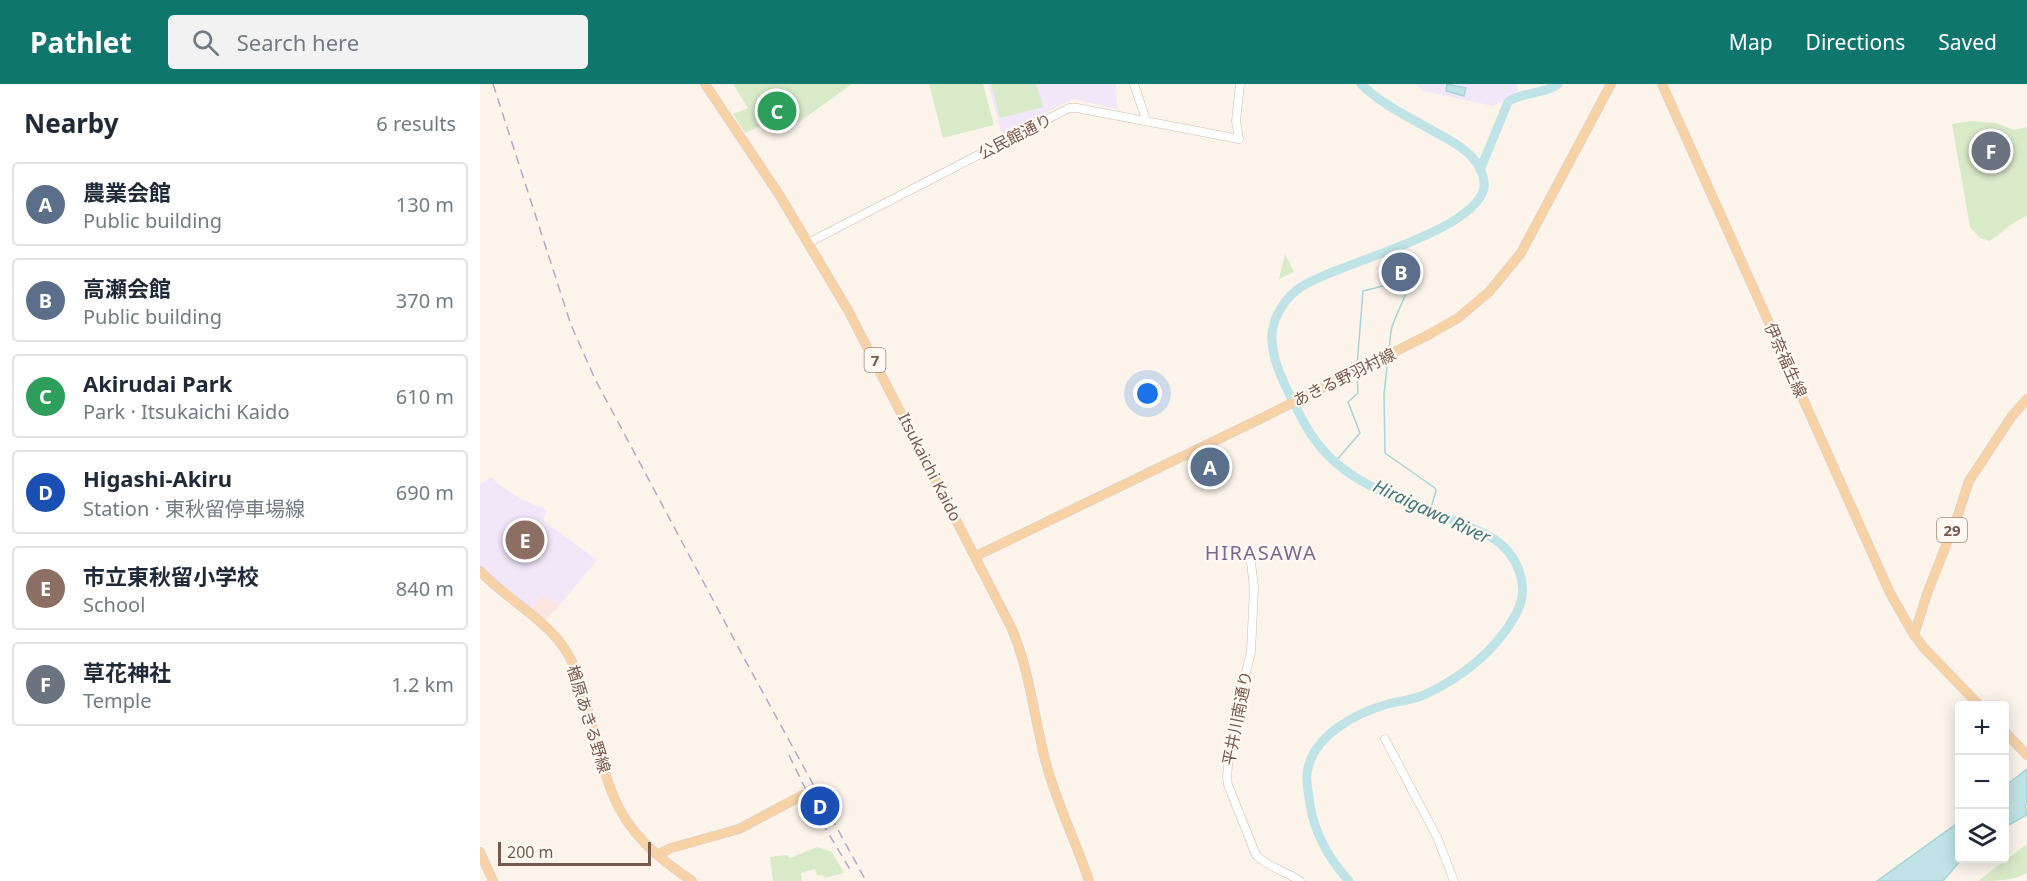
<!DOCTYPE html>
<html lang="en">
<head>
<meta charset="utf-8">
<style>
	body { margin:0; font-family:"Noto Sans","Noto Sans JP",sans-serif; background:#f2f2f3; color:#1f2937 }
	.controls { position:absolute; right:18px; bottom:18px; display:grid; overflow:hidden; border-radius:6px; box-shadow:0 3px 15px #0003 }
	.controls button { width:54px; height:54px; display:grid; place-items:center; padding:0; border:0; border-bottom:2px solid #e0e1e3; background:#fff; color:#1f2937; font:30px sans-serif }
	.scale { position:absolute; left:18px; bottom:15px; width:153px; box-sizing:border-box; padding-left:6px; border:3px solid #77594e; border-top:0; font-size:16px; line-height:21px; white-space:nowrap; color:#77594e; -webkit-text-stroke:4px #fef8f2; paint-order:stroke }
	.you { position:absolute; left:668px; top:310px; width:21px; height:21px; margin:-15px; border:4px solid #fff; border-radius:50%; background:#1a73e8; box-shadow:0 0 0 9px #1a73e833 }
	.badge { display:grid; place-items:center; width:39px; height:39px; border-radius:50%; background:#0f766e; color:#fff; font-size:20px; font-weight:700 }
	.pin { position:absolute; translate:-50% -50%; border:3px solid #fff; box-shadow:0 2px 6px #0006 }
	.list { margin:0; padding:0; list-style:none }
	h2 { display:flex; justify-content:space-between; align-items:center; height:78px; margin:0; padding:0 24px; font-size:26px }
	h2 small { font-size:20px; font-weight:400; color:#747a83 }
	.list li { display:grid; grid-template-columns:39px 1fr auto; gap:18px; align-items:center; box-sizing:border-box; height:84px; margin:0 12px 12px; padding:0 12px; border:2px solid #e0e1e3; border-radius:6px }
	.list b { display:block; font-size:22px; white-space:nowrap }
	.list p { margin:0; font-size:20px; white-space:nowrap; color:#747a83 }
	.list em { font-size:20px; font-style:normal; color:#747a83 }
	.icon { flex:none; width:33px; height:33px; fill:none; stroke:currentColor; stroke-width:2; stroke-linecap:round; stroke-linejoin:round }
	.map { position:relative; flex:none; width:1547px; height:797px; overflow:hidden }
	header { display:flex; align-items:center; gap:36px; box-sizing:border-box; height:84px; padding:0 30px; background:#0f766e; color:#fff }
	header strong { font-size:28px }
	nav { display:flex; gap:33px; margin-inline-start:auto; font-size:21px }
	.search { width:420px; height:54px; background:#f2f2f3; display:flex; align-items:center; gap:15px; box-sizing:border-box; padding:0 21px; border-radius:6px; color:#747a83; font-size:22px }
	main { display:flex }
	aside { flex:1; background:#fff }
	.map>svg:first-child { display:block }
	.commercial { fill:#fbe5e0 }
	.education { fill:#f1e7f9 }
	.green { fill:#d9eac9 }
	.water { fill:#bfe3e6; stroke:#a6d4d7; stroke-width:1.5 }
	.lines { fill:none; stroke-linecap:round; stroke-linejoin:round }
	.stream { stroke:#a6d4d7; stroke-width:1.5 }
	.river { stroke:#bfe3e6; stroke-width:9 }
	.minor-casing { stroke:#cebbb0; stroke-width:9 }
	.major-casing { stroke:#d9d1cd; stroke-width:10 }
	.minor { stroke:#fff; stroke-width:8 }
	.major { stroke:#f7d2a7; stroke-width:9 }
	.rail { stroke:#b6a8c7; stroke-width:1.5; stroke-dasharray:9 6; stroke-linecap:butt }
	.labels { text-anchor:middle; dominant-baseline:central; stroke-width:4.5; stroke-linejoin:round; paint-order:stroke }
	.shield { fill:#fef8f2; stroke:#a0897f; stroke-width:1.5 }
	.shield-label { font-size:15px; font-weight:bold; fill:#77594e }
	.street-label { font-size:16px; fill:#77594e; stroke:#fef8f2 }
	.water-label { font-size:18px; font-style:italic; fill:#42767b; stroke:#fef8f2 }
	.quarter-label { font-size:20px; letter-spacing:1.5px; fill:#7f6692; stroke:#fef8f2 }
</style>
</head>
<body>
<header>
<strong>Pathlet</strong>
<div class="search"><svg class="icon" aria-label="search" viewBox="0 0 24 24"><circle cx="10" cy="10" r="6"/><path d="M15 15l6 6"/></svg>Search here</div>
<nav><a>Map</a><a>Directions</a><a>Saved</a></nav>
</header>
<main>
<aside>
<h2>Nearby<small>6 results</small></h2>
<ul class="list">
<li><span class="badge" style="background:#5c6f8a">A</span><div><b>農業会館</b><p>Public building</p></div><em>130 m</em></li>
<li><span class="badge" style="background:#5c6f8a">B</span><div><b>高瀬会館</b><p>Public building</p></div><em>370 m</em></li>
<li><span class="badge" style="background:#2e9e5b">C</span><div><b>Akirudai Park</b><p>Park · Itsukaichi Kaido</p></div><em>610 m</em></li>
<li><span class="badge" style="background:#1a4fb4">D</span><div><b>Higashi-Akiru</b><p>Station · 東秋留停車場線</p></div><em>690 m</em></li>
<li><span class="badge" style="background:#8d6e63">E</span><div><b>市立東秋留小学校</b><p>School</p></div><em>840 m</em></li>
<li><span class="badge" style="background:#6b7280">F</span><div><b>草花神社</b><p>Temple</p></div><em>1.2 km</em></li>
</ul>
</aside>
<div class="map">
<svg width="1547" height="797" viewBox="0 0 1547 797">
	<rect width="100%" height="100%" fill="#fcf4eb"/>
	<path class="commercial" d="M62,510L79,522L64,538L50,526Z"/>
	<path class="education" d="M508,0H636L637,25L593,15L522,51Z
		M935,0H1037L1038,10L1013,22L943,7Z
		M12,393L18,400L43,416L67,426L63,436L117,476L79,522L62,510L50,526L14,498L0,483V400Z"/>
	<path class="green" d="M253,0H372L319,38L304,43L294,50L288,38L265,49L253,30L268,24Z
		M449,0H503L514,41L463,54Z
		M511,0H556L563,23L520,34Z
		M1490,37L1516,39L1534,46L1547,43V132L1536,137L1510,157L1500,154L1490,143L1472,40Z
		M805,170L814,188L799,195Z
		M1547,760V789C1533,797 1516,797 1498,797Z
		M337,763L352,768L364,789L345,794L343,791H337L335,785L321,789L322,797H293L290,773L307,771L310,774Z"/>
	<path class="water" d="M967,0L986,4L984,12L966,7Z
		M1547,685V720L1545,722L1547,731L1525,743V702Z
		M1479,738L1480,774L1482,775L1463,797H1397Z"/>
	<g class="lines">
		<path class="stream" d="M909,267C910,259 910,250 912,243C917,226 934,201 929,184
			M908,274L904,310L905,369L955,404L956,407L950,427
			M877,282L883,207L903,202L906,200L929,191
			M855,378L880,349L868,318L878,309L877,290"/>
		<path class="river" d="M1000,86L1028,18C1044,7 1063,11 1078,0
			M869,797C849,775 835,750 830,721C829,711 826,700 827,690C831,652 876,629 908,620C920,617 932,616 944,611C981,594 1016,567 1036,530C1051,503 1038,471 1014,455C1004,448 991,444 980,439C944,424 905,413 872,391C848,375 833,357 820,331C808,307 790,277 792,249C794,231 806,213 821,203C857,179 994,149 1004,104C1005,97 1002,87 998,81C987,63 965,54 948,44C925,31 900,19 881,0"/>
		<defs>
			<path id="minor" d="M654,0L666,36
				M328,159L589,24H597L759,55L756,37L760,0
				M771,478L774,504L771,567L750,660L747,693L748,701L776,771C787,783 806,787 820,797
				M905,655L957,753L974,797"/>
			<path id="major" d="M225,0L300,112L369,228L532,545C550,588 554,634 566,679C577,720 596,758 609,797
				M1182,0L1410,509L1434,551L1444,564L1500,622
				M496,472L782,334L950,250L978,234L1009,208L1041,169L1131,0
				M0,487C25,514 64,534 84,564C96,581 101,603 107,623C116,652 121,683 133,711C148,749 179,775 212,797
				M1434,551L1448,507L1477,434L1489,397L1532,332L1547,315
				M1524,647L1547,671
				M0,768L13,797
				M177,771L191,764L259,745L323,711"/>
		</defs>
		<use href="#minor" class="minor-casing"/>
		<use href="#major" class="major-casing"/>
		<use href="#minor" class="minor"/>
		<use href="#major" class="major"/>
		<path class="rail" d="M13,0L91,241L115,295L264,574L386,797
			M309,671L341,737L371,787"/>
	</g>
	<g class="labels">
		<g class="shield">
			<rect x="384.5" y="264" width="21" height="24" rx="4.5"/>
			<rect x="1457" y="434" width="30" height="24" rx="4.5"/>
		</g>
		<g class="shield-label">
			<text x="395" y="276">7</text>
			<text x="1472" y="446">29</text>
		</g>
		<g class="street-label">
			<text transform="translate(535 52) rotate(-27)">公民館通り</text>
			<text transform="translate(1306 276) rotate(66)">伊奈福生線</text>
			<text transform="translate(864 293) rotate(-26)">あきる野羽村線</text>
			<text transform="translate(450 383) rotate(63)">Itsukaichi Kaido</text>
			<text transform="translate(757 634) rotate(-79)">平井川南通り</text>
			<text transform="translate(109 635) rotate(73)">楢原あきる野線</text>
		</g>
		<g class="water-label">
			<text transform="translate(952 427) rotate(25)">Hiraigawa River</text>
		</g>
		<g class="quarter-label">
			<text x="781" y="468">HIRASAWA</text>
		</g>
	</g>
</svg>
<div class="controls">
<button>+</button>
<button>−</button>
<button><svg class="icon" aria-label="layers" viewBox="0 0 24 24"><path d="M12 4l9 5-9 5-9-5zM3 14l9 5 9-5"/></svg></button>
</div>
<div class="scale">200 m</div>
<div class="you"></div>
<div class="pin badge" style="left:730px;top:383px;background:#5c6f8a">A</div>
<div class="pin badge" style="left:921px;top:188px;background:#5c6f8a">B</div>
<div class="pin badge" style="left:297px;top:27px;background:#2e9e5b">C</div>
<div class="pin badge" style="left:340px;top:722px;background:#1a4fb4">D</div>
<div class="pin badge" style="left:45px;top:456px;background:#8d6e63">E</div>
<div class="pin badge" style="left:1511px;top:67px;background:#6b7280">F</div>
</div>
</main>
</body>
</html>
